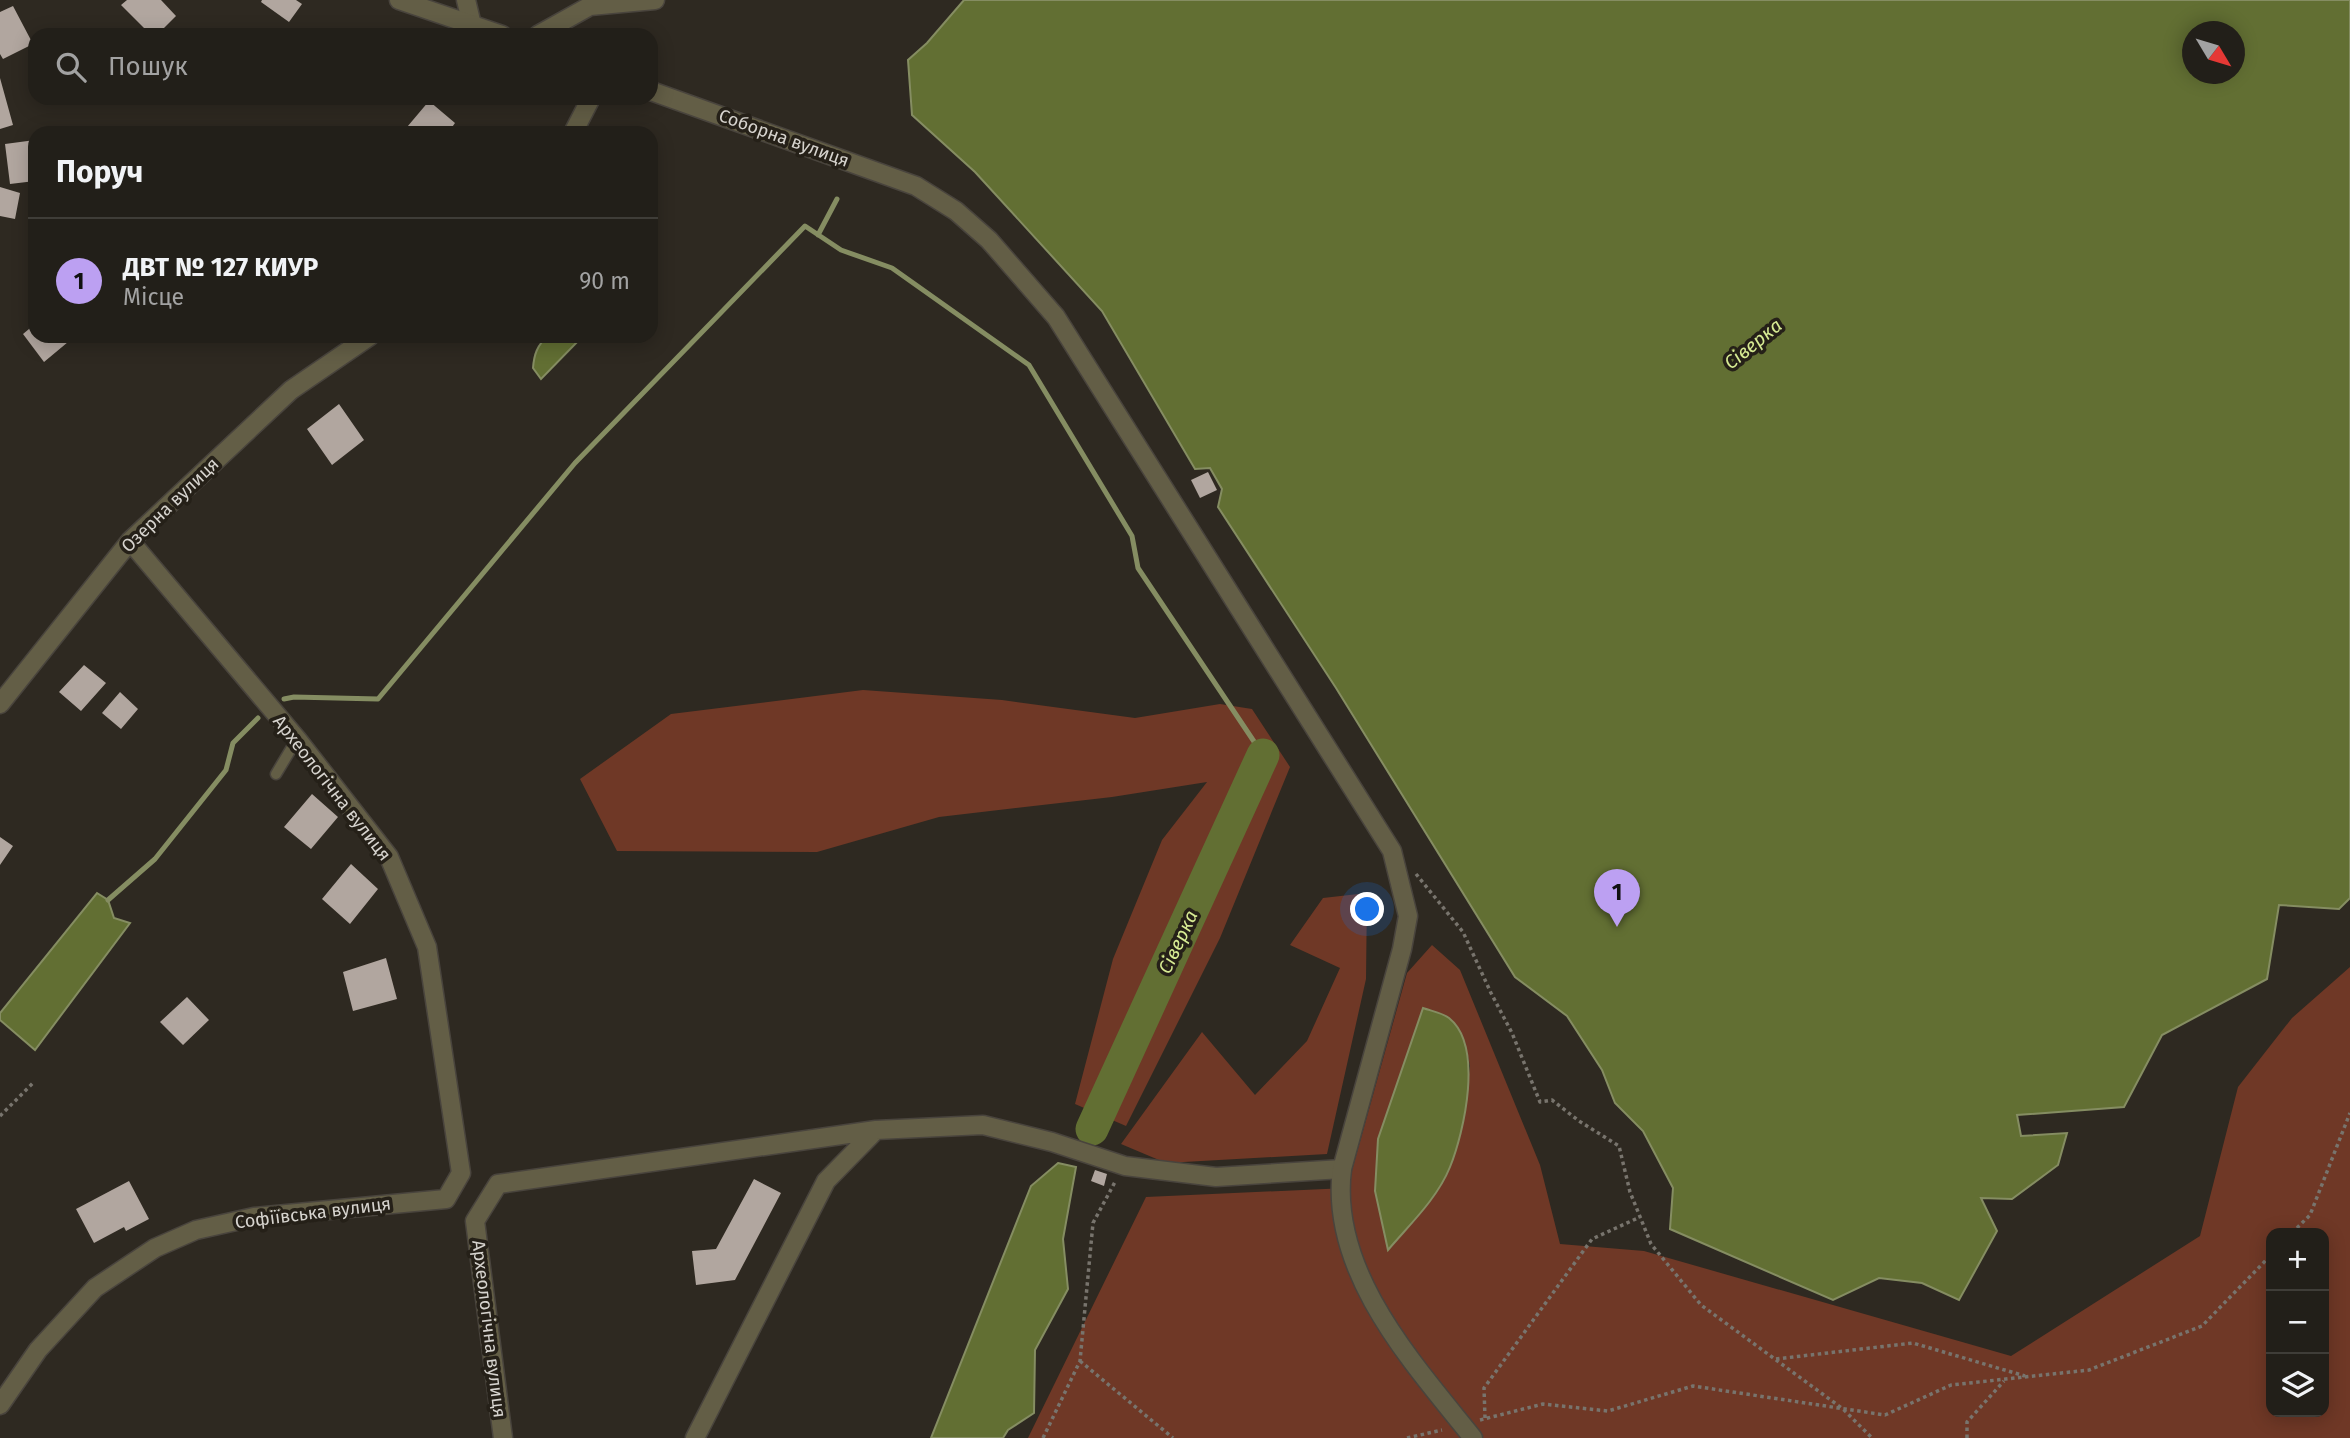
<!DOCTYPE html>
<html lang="uk">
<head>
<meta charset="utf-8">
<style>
	body { margin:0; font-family:"Fira Sans",sans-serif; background:#2e2c26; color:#f1f3f6 }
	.controls { position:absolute; right:21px; bottom:21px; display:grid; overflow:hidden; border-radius:14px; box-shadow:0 4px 18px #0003 }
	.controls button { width:63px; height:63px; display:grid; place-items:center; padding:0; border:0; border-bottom:2px solid #3f3d38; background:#221f19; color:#f1f3f6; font:35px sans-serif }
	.compass { position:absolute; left:2182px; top:21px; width:63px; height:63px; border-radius:50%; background:#221f19; box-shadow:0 4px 18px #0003; rotate:128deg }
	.you { position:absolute; left:1368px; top:910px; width:24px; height:24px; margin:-18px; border:5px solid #fff; border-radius:50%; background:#1a73e8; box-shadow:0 0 0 10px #1a73e833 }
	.badge { display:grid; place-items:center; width:46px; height:46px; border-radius:50%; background:#bca0f2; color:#111; font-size:23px; font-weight:700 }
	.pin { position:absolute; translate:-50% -58px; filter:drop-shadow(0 2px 4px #0008) }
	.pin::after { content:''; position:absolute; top:37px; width:24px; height:21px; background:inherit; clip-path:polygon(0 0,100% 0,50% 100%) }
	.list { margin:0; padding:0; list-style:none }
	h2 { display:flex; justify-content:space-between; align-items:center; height:91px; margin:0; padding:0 28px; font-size:30px }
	h2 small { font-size:23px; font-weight:400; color:#a2a2a2 }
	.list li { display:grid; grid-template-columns:46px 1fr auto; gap:21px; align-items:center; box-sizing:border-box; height:126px; padding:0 28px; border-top:2px solid #3f3d38 }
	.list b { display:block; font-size:26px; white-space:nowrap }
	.list p { margin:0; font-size:23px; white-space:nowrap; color:#a2a2a2 }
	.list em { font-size:23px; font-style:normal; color:#a2a2a2 }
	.icon { flex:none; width:38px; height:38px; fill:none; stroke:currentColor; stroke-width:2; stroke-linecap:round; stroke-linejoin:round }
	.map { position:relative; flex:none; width:2350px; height:1438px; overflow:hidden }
	.search { position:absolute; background:#221f19; box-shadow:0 4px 18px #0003; left:28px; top:28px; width:630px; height:77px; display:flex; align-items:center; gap:18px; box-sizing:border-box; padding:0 24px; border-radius:21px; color:#a2a2a2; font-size:26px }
	.panel { position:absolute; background:#221f19; box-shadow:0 4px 18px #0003; left:28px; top:126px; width:630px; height:217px; border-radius:21px }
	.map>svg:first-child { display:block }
	.green { fill:#6f3826; fill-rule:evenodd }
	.water { fill:#626f33; stroke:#858d62; stroke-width:2; fill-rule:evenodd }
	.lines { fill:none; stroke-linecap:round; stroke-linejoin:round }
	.stream { stroke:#858d62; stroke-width:5 }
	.river { stroke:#626f33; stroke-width:33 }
	.building { fill:#b1a69f }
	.service-casing { stroke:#49443d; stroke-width:13 }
	.minor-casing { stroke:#49443d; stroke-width:21 }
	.tertiary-casing { stroke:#49443d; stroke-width:21 }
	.path { stroke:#78746d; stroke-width:3.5; stroke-dasharray:3.5 3.5; stroke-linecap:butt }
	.service { stroke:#635e46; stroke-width:10 }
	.minor { stroke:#635e46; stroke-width:18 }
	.tertiary { stroke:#635e46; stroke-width:18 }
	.labels { text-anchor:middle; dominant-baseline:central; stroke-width:7; stroke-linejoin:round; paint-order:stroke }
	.street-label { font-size:18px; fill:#d6d3ce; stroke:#252018 }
	.water-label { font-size:19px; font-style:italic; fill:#d7eb93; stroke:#252018 }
</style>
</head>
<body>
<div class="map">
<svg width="2350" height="1438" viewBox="0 0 2350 1438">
	<rect width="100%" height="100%" fill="#2e2921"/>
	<path class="green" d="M863,690L1002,700L1135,718L1220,704L1252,709L1290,767L1220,938L1126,1126L1075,1104L1113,959L1162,840L1207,782L1112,797L939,817L817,852L617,851L580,779L671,714Z
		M1367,893L1366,979L1327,1154L1166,1163L1121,1144L1202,1032L1255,1095L1307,1041L1340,968L1290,945L1323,898Z
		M1432,945L1460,970L1540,1165L1560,1244L1644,1251L2011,1356L2200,1236L2238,1087L2292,1018L2350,967V1438H1028L1146,1197L1347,1188L1407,973ZM1424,1008L1465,1042L1470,1066L1463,1122L1425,1207L1388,1249L1375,1191L1378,1139ZM2271,1233H2324V1412H2271Z"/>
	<path class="water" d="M964,0H2350V898L2339,909L2279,905L2267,979L2162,1035L2124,1107L2017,1115L2021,1136L2067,1133L2058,1165L2012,1199L1981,1198L1997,1231L1959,1300L1922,1283L1879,1278L1833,1300L1670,1229L1673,1188L1643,1131L1615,1103L1602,1070L1567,1016L1515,977L1336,688L1218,507L1222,489L1210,468L1195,469L1102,311L975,172L912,115L908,60L927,43ZM2192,32H2234V74H2192Z
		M548,336H583L541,379L533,368C534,355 537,345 548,336Z
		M97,893L108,900L114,918L130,923L35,1050L0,1020V1013Z
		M1423,1008C1431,1011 1443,1013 1449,1018C1484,1046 1464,1132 1450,1167C1437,1199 1410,1224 1388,1250L1375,1191L1378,1139Z
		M1058,1163L1076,1167L1063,1239L1068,1289L1035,1350L1034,1413L1008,1430L1003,1438H931L1031,1186Z"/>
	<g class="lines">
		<path class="stream" d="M818,235L837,199
			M284,699L294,697L378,699L575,463L805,226L841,250L892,268L1029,365L1132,536L1138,568L1263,755
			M108,900L155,859L226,770L233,743L258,718"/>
		<path class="river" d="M1092,1129L1263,755"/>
	</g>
	<path class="building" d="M127,0H161L176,16L157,35H151L121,5Z
		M262,0H296L302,4L289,22L261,2Z
		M13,6L33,44L3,59L0,54V12Z
		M0,78L13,125L0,129Z
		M429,101L455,123L448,133H402Z
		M35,140V181L10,184L5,144Z
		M0,187L20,193L15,219L0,216Z
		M35,324V336H63L68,342L44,362L23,334Z
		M339,404L364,440L332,465L307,429Z
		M1208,472L1217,490L1200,498L1191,480Z
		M84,665L106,683L81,711L59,692Z
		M120,692L138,709L121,729L102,713Z
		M312,794L338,817L311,849L284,827Z
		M0,837L13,846L0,865Z
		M351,864L378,889L350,924L322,899Z
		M386,958L397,999L353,1011L343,972Z
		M187,997L209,1020L183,1045L160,1022Z
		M1095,1170L1107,1174L1104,1186L1091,1181Z
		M754,1179L781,1193L735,1280L696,1285L692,1251L716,1249Z
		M129,1181L149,1219L126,1231L124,1227L94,1243L76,1209Z"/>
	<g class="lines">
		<defs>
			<path id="service" d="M276,774L297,739"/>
			<path id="minor" d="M466,0L472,25
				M538,35L590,6L655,0
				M573,133L591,98
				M0,704L130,541L291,390L370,336
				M0,1405L38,1350L95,1288L155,1248L196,1230L254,1217L446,1199L461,1173L427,947L389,857L297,739L130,541
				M503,1438L475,1221L498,1184L876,1130
				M695,1438L826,1181L876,1130L983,1125L1052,1142L1125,1166L1216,1177L1342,1169"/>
			<path id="tertiary" d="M399,0L502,35
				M651,91L916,186L956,211L989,240L1056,317L1392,851L1408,916L1402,949L1342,1169C1329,1272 1413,1363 1473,1438"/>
		</defs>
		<use href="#service" class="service-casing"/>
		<use href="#minor" class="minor-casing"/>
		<use href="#tertiary" class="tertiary-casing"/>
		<path class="path" d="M1416,874L1463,932L1491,993L1512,1033L1540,1102L1552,1100L1579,1121L1619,1146L1630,1192L1651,1244L1701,1305L1843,1409L1872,1438
			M0,1116L34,1082
			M2292,1233L2310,1215L2350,1113
			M1776,1359L1913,1343L2025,1376
			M1080,1361L1173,1438
			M1485,1418L1484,1388L1592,1239L1640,1217
			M1480,1420L1543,1404L1608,1411L1693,1386L1885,1415L1951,1385L2089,1370L2202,1326L2271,1255
			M1043,1438L1080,1361L1093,1223L1115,1182
			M1407,1438L1442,1430
			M1967,1438V1422L2004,1381"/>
		<use href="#service" class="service"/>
		<use href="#minor" class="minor"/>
		<use href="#tertiary" class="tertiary"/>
	</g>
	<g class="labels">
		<g class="street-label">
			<text transform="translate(784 138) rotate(20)">Соборна вулиця</text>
			<text transform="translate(170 505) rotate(-44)">Озерна вулиця</text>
			<text transform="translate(332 788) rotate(52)">Археологічна вулиця</text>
			<text transform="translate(313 1213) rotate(-7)">Софіївська вулиця</text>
			<text transform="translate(489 1329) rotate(83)">Археологічна вулиця</text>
		</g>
		<g class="water-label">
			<text transform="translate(1753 344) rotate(-39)">Сіверка</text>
			<text transform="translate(1178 942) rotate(-65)">Сіверка</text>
		</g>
	</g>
</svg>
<div class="controls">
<button>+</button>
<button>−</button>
<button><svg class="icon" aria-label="layers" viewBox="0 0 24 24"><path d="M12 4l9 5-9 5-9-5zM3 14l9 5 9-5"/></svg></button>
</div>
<svg class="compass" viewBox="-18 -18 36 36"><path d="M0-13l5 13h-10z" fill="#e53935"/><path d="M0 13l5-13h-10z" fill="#a2a2a2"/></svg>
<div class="you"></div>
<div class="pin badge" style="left:1617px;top:927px">1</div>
<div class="search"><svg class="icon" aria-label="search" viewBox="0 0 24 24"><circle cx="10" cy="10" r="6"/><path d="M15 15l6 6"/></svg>Пошук</div>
<section class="panel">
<h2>Поруч<small></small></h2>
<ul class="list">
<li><span class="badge">1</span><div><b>ДВТ № 127 КИУР</b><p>Місце</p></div><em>90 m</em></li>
</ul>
</section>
</div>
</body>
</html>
